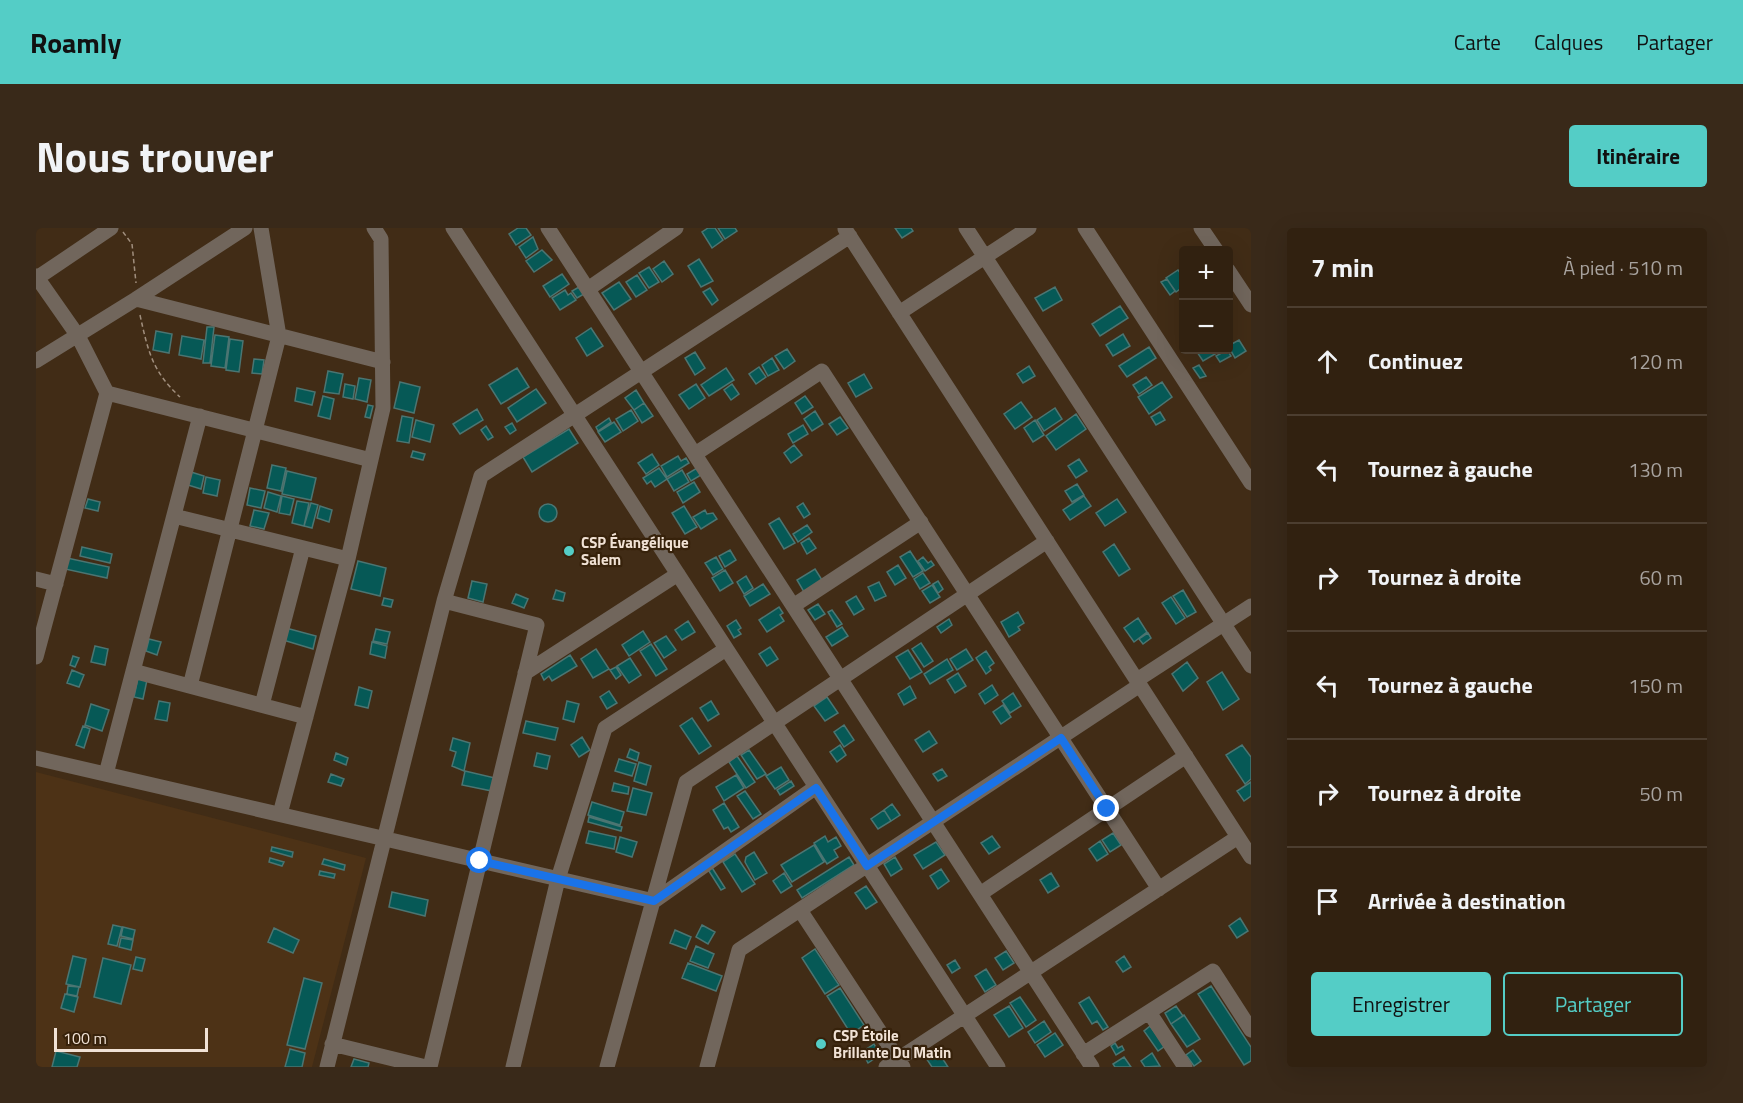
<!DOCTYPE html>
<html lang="fr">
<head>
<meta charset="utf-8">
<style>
	body { margin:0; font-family:"Titillium Web",sans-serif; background:#392919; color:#f1f3f6 }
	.controls { position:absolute; right:18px; top:18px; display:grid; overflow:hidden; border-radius:6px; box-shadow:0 6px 24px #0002 }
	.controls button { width:54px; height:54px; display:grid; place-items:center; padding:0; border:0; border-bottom:2px solid #4c3e30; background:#312110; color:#f1f3f6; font:30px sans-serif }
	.scale { position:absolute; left:18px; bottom:15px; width:154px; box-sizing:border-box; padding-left:6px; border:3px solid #f1e2d5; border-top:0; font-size:16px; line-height:21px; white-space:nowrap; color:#f1e2d5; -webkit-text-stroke:4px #37220b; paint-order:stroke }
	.stop { position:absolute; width:18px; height:18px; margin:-14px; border:4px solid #1a73e8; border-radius:50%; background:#fff }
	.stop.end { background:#1a73e8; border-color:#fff; box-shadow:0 2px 6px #0008 }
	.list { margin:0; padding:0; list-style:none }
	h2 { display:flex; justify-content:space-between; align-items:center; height:78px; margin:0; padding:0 24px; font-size:26px }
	h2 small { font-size:20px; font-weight:400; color:#a8a39f }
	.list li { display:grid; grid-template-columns:39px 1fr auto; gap:18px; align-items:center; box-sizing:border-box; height:108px; padding:0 24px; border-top:2px solid #4c3e30 }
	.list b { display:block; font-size:22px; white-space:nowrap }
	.list em { font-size:20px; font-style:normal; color:#a8a39f }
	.actions { display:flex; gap:12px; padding:18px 24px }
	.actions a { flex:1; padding:14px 0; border:2px solid #54cdc6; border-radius:6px; text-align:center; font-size:21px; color:#54cdc6 }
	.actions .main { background:#54cdc6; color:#111 }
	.icon { flex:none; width:33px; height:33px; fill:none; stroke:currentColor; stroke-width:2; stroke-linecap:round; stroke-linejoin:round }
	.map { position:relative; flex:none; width:1215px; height:839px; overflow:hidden; border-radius:6px }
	header { display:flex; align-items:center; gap:36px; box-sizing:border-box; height:84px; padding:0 30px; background:#54cdc6; color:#111 }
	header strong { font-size:28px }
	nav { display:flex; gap:33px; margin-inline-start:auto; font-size:21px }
	.intro { display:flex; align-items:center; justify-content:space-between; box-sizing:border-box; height:144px; padding:0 36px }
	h1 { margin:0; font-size:42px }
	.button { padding:15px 27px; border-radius:6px; background:#54cdc6; color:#111; font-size:21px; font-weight:700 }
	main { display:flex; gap:36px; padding:0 36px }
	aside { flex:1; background:#312110; border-radius:6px; box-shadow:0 6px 24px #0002 }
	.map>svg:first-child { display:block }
	.built { fill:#4d3216 }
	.building { fill:#065956; stroke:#4b7572; stroke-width:1.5 }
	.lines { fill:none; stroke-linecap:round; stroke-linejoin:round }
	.path { stroke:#a08e7d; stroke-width:1.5; stroke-dasharray:4.5 3; stroke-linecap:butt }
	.minor { stroke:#71665c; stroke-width:15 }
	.route { stroke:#1a73e8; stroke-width:8 }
	.poi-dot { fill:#54cdc6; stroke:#37220b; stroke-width:2 }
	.labels { text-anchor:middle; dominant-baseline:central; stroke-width:4.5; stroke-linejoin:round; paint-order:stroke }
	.poi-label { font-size:15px; font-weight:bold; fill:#f1e2d5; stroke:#37220b; text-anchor:start }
</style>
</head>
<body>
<header>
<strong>Roamly</strong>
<nav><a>Carte</a><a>Calques</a><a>Partager</a></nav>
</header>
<div class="intro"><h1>Nous trouver</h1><a class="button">Itinéraire</a></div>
<main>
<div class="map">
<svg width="1215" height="839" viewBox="0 0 1215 839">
	<rect width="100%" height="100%" fill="#412c16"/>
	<path class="built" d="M0,544L330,630L276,839H0Z"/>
	<path class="building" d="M482,0H490L495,7L480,17L473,6Z
		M672,0H679L687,12L676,20L666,4Z
		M682,0H699L701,3L689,11Z
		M859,0H875L877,3L866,10Z
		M497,9L502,21L490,30L483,19Z
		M506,22L516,32L498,44L490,33Z
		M663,31L677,53L665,59L652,38Z
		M628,33L637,46L626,54L617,41Z
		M613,39L623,54L613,60L603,45Z
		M1142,42L1148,50V58L1140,64L1130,50Z
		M526,46L533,56L514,69L507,58Z
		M601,47L611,62L600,69L590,54Z
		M1131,51L1139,63L1134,67L1125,54Z
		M583,54L595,71L578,82L566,65Z
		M543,59L548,66L541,70L536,63Z
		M1019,59L1026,72L1007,83L999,70Z
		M674,60L682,72L676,77L667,64Z
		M529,62L532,67L535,65L540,72L524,82L516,70Z
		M1084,78L1092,90L1064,108L1056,96Z
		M171,99H178L174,135H167Z
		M555,100L567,118L551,128L540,110Z
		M120,103L136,106L133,125L117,122Z
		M1087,106L1094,118L1077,128L1070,117Z
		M179,107L193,109L189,140L175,138Z
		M146,108L168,112L165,131L143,127Z
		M194,111L207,113L203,144L190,142Z
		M1203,112L1210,123L1199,130L1192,118Z
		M1113,119L1120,130L1091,149L1083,138Z
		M751,121L759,133L748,141L739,128Z
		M1164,122H1186L1167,133L1161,124Z
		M1191,122L1195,128L1184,134L1180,128Z
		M659,124L669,140L659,147L649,130Z
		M736,130L743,142L732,148L726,137Z
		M218,131L228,132L226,146L216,145Z
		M1163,137L1170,148L1164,150L1157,140Z
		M993,138L999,148L987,155L981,146Z
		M723,139L730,149L720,156L713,146Z
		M481,140L493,159L465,176L453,157Z
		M690,140L698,152L673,168L665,157Z
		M292,143L307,146L303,166L288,164Z
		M828,146L836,160L820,169L812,155Z
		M1110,149L1116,157L1103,166L1097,157Z
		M323,150L335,152L331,174L319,171Z
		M364,154L384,159L378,185L358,180Z
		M1126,154L1136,169L1113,186L1102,169Z
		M309,156L319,158L317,171L307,169Z
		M660,156L669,170L653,181L643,167Z
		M696,156L703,166L695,172L688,162Z
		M261,160L279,164L276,177L259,173Z
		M500,161L510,175L481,194L472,180Z
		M600,162L608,175L598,182L589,170Z
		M287,168L298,171L294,191L282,188Z
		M769,168L777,179L766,186L759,175Z
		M985,174L996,189L979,201L968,186Z
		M608,175L617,188L606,195L598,182Z
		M332,177L337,178L334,190L329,189Z
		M1019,180L1026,191L1008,203L1001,192Z
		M441,181L447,192L424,206L417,196Z
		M595,182L602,193L587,203L580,191Z
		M779,183L787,196L776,203L768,191Z
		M1124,184L1129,192L1120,197L1115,189Z
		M1040,186L1050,201L1020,222L1010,208Z
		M366,188L377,190L373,215L361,213Z
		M804,189L812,200L801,207L793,196Z
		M573,190L575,194L562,203L560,199Z
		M380,192L398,197L394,214L376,209Z
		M999,192L1008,207L997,214L988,200Z
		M578,194L585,204L569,214L562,204Z
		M476,195L480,202L474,206L469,199Z
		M767,197L772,206L757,215L752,206Z
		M450,198L457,209L452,212L445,202Z
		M533,201L542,215L496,244L487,229Z
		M758,217L766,227L755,235L748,225Z
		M377,223L389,226L387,232L375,229Z
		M616,226L623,237L610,246L602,235Z
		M642,228L645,233L650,230L653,235L631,249L625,238Z
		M1043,231L1051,243L1040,250L1032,238Z
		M236,237L250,240L245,263L231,260Z
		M623,240L631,251L619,259L615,253L611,256L607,250Z
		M661,240L665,247L655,253L651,246Z
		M646,242L653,254L638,263L631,251Z
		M251,243L280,250L275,272L246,266Z
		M155,244L168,248L165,261L152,257Z
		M170,249L184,252L181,268L167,265Z
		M658,254L664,264L647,275L641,264Z
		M1041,256L1048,267L1036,274L1029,263Z
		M214,260L229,263L225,280L211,277Z
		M232,264L245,268L241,284L228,280Z
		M246,268L258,271L254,287L243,285Z
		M1048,268L1055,278L1034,292L1027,282Z
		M52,271L64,274L62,283L49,280Z
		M1081,271L1090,284L1069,298L1060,285Z
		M261,273L273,275L268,298L256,295Z
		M275,275L282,277L276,300L268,298Z
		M767,275L774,286L768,290L761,279Z
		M503 285a9 9 0 1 1 18 0a9 9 0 1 1-18 0Z
		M284,278L296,282L293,294L281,290Z
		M648,278L661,299L649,306L636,285Z
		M218,282L233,285L228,301L214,298Z
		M669,282L671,286L677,285L681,291L665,301L657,289Z
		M743,290L759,315L748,321L733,296Z
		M771,297L776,304L762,314L757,306Z
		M773,310L780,320L771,326L765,315Z
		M1078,316L1094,341L1083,348L1067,324Z
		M46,319L76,326L74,335L44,328Z
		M694,322L700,332L689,339L683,328Z
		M874,323L887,343L877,349L864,329Z
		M680,329L687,341L677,347L669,335Z
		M887,329L892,335L895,333L898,337L889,343L882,333Z
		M31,330L73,339L71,350L29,341Z
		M322,333L350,340L344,368L315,361Z
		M862,337L870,350L859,357L851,344Z
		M779,341L786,352L768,364L761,352Z
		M689,342L697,355L684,363L676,350Z
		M887,345L894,355L884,361L878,351Z
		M710,348L717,360L708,366L701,354Z
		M436,353L451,356L447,374L432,370Z
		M902,353L907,361L902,365L897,356Z
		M843,354L850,368L839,373L832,359Z
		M727,356L734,366L714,378L708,368Z
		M896,357L904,369L894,375L886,363Z
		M520,362L529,365L527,373L517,371Z
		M1147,362L1160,384L1151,389L1137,368Z
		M480,366L492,371L488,380L476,375Z
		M820,368L828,381L818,387L810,374Z
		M1135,369L1149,390L1140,396L1126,375Z
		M348,370L357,372L355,379L346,377Z
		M782,376L789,386L779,392L772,382Z
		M743,379L747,385L744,387L748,393L731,404L723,392Z
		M796,382L806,396L801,399L792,384Z
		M982,384L988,395L982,399L984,402L973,409L965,394Z
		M1102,390L1111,404L1098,414L1088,400Z
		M913,391L916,397L905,405L901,399Z
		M700,392L705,400L702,402L705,406L698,410L691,398Z
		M652,393L659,404L646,412L639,402Z
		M806,399L812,408L796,418L790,409Z
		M250,400L280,408L277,421L247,412Z
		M340,401L354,404L351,416L337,413Z
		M607,403L614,414L593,428L586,417Z
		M1112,405L1115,410L1107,416L1103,411Z
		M630,408L640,422L628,430L618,415Z
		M113,411L125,414L121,427L110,423Z
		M336,414L351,418L349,430L334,426Z
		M885,415L897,433L888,439L876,421Z
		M615,416L631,441L620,448L604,423Z
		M59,418L72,421L69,437L55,434Z
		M734,419L742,431L731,438L723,426Z
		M560,421L573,441L557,450L545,431Z
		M930,421L937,432L921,442L914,431Z
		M872,422L886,444L874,451L860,429Z
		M950,423L958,435L953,439L955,442L950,446L940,430Z
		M534,427L541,438L516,453L513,448L508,452L505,446Z
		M37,428L43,430L39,439L34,437Z
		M594,430L605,447L593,455L581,438Z
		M911,431L917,442L894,456L888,446Z
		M1151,434L1162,450L1147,463L1136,446Z
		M580,439L585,447L580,451L574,442Z
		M36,442L48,447L43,459L31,455Z
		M1186,444L1203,471L1187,482L1171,454Z
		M922,445L930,458L919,465L911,452Z
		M102,450L111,452L107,471L98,469Z
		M956,457L962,467L949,476L943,466Z
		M874,458L880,470L868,477L862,466Z
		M323,459L336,463L332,480L319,477Z
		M573,463L581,475L571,481L564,469Z
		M977,465L985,478L974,485L966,473Z
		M791,469L802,485L789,493L778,478Z
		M123,473L134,475L131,493L119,491Z
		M531,473L543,476L538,494L527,491Z
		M675,473L683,486L672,493L664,480Z
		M55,476L73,482L66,503L49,497Z
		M967,477L975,489L965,496L957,484Z
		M656,490L675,518L663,526L644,498Z
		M490,493L522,500L519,512L487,505Z
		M808,497L818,512L808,519L798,504Z
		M47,498L54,501L48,520L40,517Z
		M893,503L901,515L887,524L879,512Z
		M546,509L554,522L543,529L535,517Z
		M417,510L434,515L428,543L416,538L420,524L414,522Z
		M804,517L810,527L801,534L794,524Z
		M1206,517L1215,529V551L1209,556L1190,527Z
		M594,521L603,525L601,533L591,529Z
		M713,522L730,546L721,551L705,527Z
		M300,525L312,530L310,537L298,532Z
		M501,525L514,528L511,541L498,538Z
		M701,528L719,554L710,560L693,534Z
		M583,531L600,536L596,548L579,543Z
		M603,534L615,538L610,557L598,553Z
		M745,539L753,552L739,561L730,548Z
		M906,541L911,548L902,553L897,546Z
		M429,543L459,550L456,563L426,557Z
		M295,546L308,551L305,558L292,554Z
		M700,547L708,560L688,573L680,559Z
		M755,553L758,558L744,567L741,562Z
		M1215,554V568L1208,573L1201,563Z
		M578,555L593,559L592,566L576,563Z
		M597,560L616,565L610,587L591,583Z
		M709,563L725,586L717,591L701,568Z
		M556,574L588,584L584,597L552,587Z
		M688,575L703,599L695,604L692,599L688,601L677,582Z
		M856,576L864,587L855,593L848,582Z
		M848,582L855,593L842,601L835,591Z
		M553,589L586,599L585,603L552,594Z
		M553,603L580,609L578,621L550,615Z
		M1077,605L1085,617L1074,624L1066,612Z
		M789,608L792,614L800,609L805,618L798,622L802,629L791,636L778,615Z
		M956,608L964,619L953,626L945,615Z
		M584,609L601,614L596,629L580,624Z
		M1064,613L1072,626L1061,633L1053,621Z
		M900,614L909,627L887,641L878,627Z
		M778,617L788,634L756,654L745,637Z
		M236,619L257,624L256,629L235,623Z
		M718,624L731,645L719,652L709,634L710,629Z
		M699,626L719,656L706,664L687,634Z
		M813,629L818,637L766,670L761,662Z
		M859,629L866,641L855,648L848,636Z
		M234,630L248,634L246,638L233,634Z
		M288,631L309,637L308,642L286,636Z
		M675,638L689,660L685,662L671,640Z
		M905,641L913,653L902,661L894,648Z
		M284,643L299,646L298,650L283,647Z
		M748,645L756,658L745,665L737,653Z
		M1015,645L1023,658L1012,665L1004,652Z
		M830,658L841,674L830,681L819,665Z
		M356,664L392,672L389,688L353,679Z
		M1204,690L1212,703L1201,710L1193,698Z
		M77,697L86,699L81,718L72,716Z
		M666,697L679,704L672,716L660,709Z
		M87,699L99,702L97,711L85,708Z
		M238,700L263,712L257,725L232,714Z
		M639,702L655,709L650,721L634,715Z
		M85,710L97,712L95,722L83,719Z
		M660,718L678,726L672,740L654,733Z
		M779,721L803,757L789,766L766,730Z
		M970,723L978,735L967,742L959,730Z
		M37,728L50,731L44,759L30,756Z
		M1088,728L1095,739L1087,744L1080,734Z
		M100,729L109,731L106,743L97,741Z
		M67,730L95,737L85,776L58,769Z
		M919,732L924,740L916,745L911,737Z
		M652,735L686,748L680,763L646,750Z
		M950,741L960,757L949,764L939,748Z
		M268,750L286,755L269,821L251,817Z
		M32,758L43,759L41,768L31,766Z
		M1175,758L1215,819V833L1208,837L1162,766Z
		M804,760L828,797L815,806L791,768Z
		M29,766L42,769L38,784L25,780Z
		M984,769L1000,792L990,799L974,775Z
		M1053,769L1072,799L1067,802L1061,793L1056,796L1043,775Z
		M973,778L987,800L973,809L958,787Z
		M1140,778L1147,788L1135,796L1129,785Z
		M1148,787L1164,811L1151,819L1135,796Z
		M1008,793L1015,804L999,815L992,804Z
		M1114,798L1129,818L1122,823L1108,803Z
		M1019,805L1027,817L1009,829L1001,817Z
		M1079,815L1082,820L1086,818L1088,822L1080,827L1075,818Z
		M838,816L844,827L832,835L826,824Z
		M254,821L269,825L266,839H249Z
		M901,822L912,839H896L890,830Z
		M1157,822L1165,833L1158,838L1150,827Z
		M20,823L44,829L41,839H16Z
		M1116,825L1124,838L1109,839L1105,833Z
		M1088,829L1095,839H1079L1077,836Z
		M318,831L333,835L332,839H315Z"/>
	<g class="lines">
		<path class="path" d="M87,4L96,16L100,55
			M104,87C112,123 116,143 144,169"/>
		<path class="minor" d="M417,0L962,839
			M512,0L1056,839
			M930,0L1215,438
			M1049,0L1215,255
			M1165,0L1180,22
			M809,1L1215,629
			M1192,42L1215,77
			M0,48L42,108L71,165L0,429
			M1,50L75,0
			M552,61L640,0
			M100,71L347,134
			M863,85L993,0
			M0,133L100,71L209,0
			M71,165L335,232
			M659,226L786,143L1123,661
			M138,288L312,331
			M0,351L20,356
			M757,378L885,294
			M97,443L270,489
			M489,445L642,346
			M1101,452L1215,378
			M154,458L243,108L225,0
			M226,477L267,320
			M0,530L618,673L780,559
			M70,546L164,188
			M244,586L312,331L347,180L345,11L338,0
			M944,666L1150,528
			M764,682L867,839
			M1113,784L1149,839
			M296,816L390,839
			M1047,826L1177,743L1215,802
			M291,839L408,373L445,248L814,8
			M394,839L501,397L408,373
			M477,839L522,651L569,500L690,421
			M571,839L650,554L1011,313
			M671,839L703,722L1104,457
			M850,839L1202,609"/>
	</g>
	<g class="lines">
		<path class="route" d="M444,633L618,673L780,560L831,638L1025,510L1071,581"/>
	</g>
	<g class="poi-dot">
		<circle cx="533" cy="323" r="6"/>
		<circle cx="785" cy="816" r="6"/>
	</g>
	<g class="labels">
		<g class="poi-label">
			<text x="545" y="314">CSP Évangélique<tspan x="545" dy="17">Salem</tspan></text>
			<text x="797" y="807">CSP Étoile<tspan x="797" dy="17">Brillante Du Matin</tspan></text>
		</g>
	</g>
</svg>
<div class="controls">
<button>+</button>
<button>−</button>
</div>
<div class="scale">100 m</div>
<div class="stop" style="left:444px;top:633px"></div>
<div class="stop end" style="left:1071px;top:581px"></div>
</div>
<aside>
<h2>7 min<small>À pied · 510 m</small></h2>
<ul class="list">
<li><svg class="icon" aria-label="ahead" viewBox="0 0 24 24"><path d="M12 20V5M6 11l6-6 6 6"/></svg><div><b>Continuez</b></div><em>120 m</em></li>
<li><svg class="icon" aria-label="left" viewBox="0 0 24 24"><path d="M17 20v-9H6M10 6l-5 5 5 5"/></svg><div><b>Tournez à gauche</b></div><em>130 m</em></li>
<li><svg class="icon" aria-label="right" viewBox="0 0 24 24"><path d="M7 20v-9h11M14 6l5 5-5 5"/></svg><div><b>Tournez à droite</b></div><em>60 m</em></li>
<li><svg class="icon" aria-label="left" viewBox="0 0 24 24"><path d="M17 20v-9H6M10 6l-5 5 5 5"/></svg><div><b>Tournez à gauche</b></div><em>150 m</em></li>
<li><svg class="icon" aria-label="right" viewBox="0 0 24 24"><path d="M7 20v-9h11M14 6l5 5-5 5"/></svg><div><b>Tournez à droite</b></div><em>50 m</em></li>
<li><svg class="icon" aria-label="arrive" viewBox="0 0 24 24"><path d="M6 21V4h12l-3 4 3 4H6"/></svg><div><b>Arrivée à destination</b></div></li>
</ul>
<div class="actions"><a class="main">Enregistrer</a><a>Partager</a></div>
</aside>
</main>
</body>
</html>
